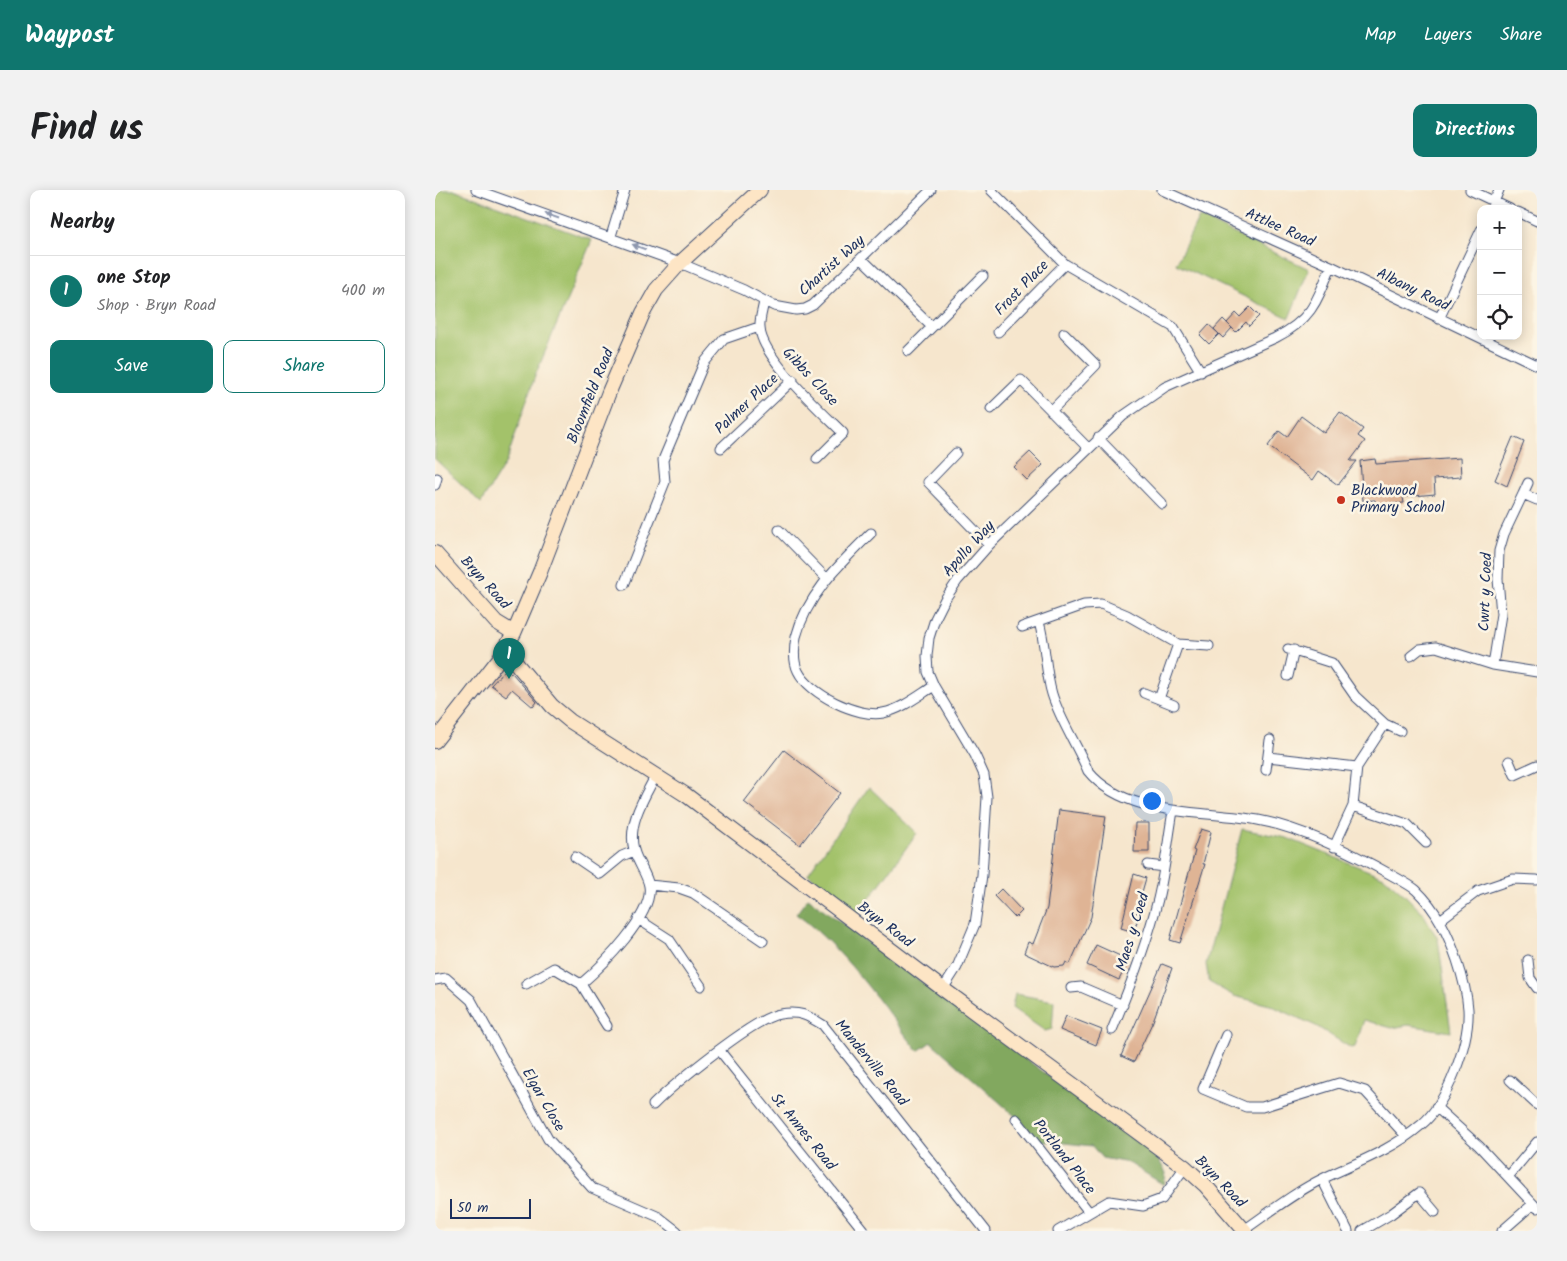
<!DOCTYPE html>
<html lang="en">
<head>
<meta charset="utf-8">
<style>
	body { margin:0; font-family:Kalam,sans-serif; background:#f2f2f2; color:#202124 }
	.controls { position:absolute; right:15px; top:15px; display:grid; overflow:hidden; border-radius:10px; box-shadow:0 2px 12px #0003 }
	.controls button { width:45px; height:45px; display:grid; place-items:center; padding:0; border:0; border-bottom:1px solid #e0e0e0; background:#fff; color:#202124; font:25px sans-serif }
	.scale { position:absolute; left:15px; bottom:12px; width:81px; box-sizing:border-box; padding-left:5px; border:2px solid #1b2f5e; border-top:0; font-size:14px; line-height:18px; white-space:nowrap; color:#1b2f5e; -webkit-text-stroke:4px #fcf5e5; paint-order:stroke }
	.you { position:absolute; left:716px; top:610px; width:18px; height:18px; margin:-12px; border:4px solid #fff; border-radius:50%; background:#1a73e8; box-shadow:0 0 0 8px #1a73e833 }
	.badge { display:grid; place-items:center; width:32px; height:32px; border-radius:50%; background:#0f766e; color:#fff; font-size:16px; font-weight:700 }
	.pin { position:absolute; translate:-50% -41px; filter:drop-shadow(0 1px 2px #0008) }
	.pin::after { content:''; position:absolute; top:26px; width:18px; height:15px; background:inherit; clip-path:polygon(0 0,100% 0,50% 100%) }
	.list { margin:0; padding:0; list-style:none }
	h2 { display:flex; justify-content:space-between; align-items:center; height:65px; margin:0; padding:0 20px; font-size:21px }
	h2 small { font-size:16px; font-weight:400; color:#757577 }
	.list li { display:grid; grid-template-columns:32px 1fr auto; gap:15px; align-items:center; box-sizing:border-box; height:70px; padding:0 20px; border-top:1px solid #e0e0e0 }
	.list b { display:block; font-size:19px; white-space:nowrap }
	.list p { margin:0; font-size:16px; white-space:nowrap; color:#757577 }
	.list em { font-size:16px; font-style:normal; color:#757577 }
	.actions { display:flex; gap:10px; padding:15px 20px }
	.actions a { flex:1; padding:11px 0; border:1px solid #0f766e; border-radius:10px; text-align:center; font-size:18px; color:#0f766e }
	.actions .main { background:#0f766e; color:#fff }
	.icon { flex:none; width:28px; height:28px; fill:none; stroke:currentColor; stroke-width:2; stroke-linecap:round; stroke-linejoin:round }
	.map { position:relative; flex:none; width:1102px; height:1041px; overflow:hidden; border-radius:10px }
	header { display:flex; align-items:center; gap:30px; box-sizing:border-box; height:70px; padding:0 25px; background:#0f766e; color:#fff }
	header strong { font-size:24px }
	nav { display:flex; gap:28px; margin-inline-start:auto; font-size:18px }
	.intro { display:flex; align-items:center; justify-content:space-between; box-sizing:border-box; height:120px; padding:0 30px }
	h1 { margin:0; font-size:35px }
	.button { padding:12px 22px; border-radius:10px; background:#0f766e; color:#fff; font-size:18px; font-weight:700 }
	main { display:flex; gap:30px; padding:0 30px }
	aside { flex:1; background:#fff; border-radius:10px; box-shadow:0 2px 12px #0003 }
	.map>svg:first-child { display:block }
	.green { fill:#a3c26a; stroke:#5f7864 }
	.forest { fill:#82a85e; stroke:#4e6c5e }
	.building { fill:#dfb495 }
	.lines { fill:none; stroke-linecap:round; stroke-linejoin:round }
	.street-casing { stroke:#3c4a6f; stroke-width:11 }
	.secondary-casing { stroke:#3c4a6f; stroke-width:16 }
	.street { stroke:#fff; stroke-width:9 }
	.secondary { stroke:#fde5c5; stroke-width:14 }
	.oneway { fill:#8d97ae }
	.poi-dot { fill:#c8321e; stroke:#fcf5e5; stroke-width:2 }
	.labels { text-anchor:middle; dominant-baseline:central; stroke-width:5; stroke-linejoin:round; paint-order:stroke }
	.street-label { font-size:15px; fill:#1b2f5e; stroke:#fcf5e5 }
	.poi-label { font-size:15px; fill:#1b2f5e; stroke:#fcf5e5; text-anchor:start }
</style>
</head>
<body>
<header>
<strong>Waypost</strong>
<nav><a>Map</a><a>Layers</a><a>Share</a></nav>
</header>
<div class="intro"><h1>Find us</h1><a class="button">Directions</a></div>
<main>
<aside>
<h2>Nearby<small></small></h2>
<ul class="list">
<li><span class="badge">1</span><div><b>one Stop</b><p>Shop · Bryn Road</p></div><em>400 m</em></li>
</ul>
<div class="actions"><a class="main">Save</a><a>Share</a></div>
</aside>
<div class="map">
<svg width="1102" height="1041" viewBox="0 0 1102 1041">
	<rect width="100%" height="100%" fill="#fcf5e5"/>
	<filter id="ink" filterUnits="userSpaceOnUse"><feTurbulence type="fractalNoise" baseFrequency=".02" numOctaves="2"/><feDisplacementMap in="SourceGraphic" scale="10" xChannelSelector="R" yChannelSelector="G"/><feConvolveMatrix kernelMatrix="1 2 1 2 8 2 1 2 1" color-interpolation-filters="sRGB"/></filter>
	<filter id="wash" filterUnits="userSpaceOnUse"><feTurbulence type="fractalNoise" baseFrequency=".0096" numOctaves="4" result="noise"/><feDisplacementMap in="SourceGraphic" scale="20" xChannelSelector="R" yChannelSelector="G"/><feGaussianBlur stdDeviation="1.12" result="paint"/><feColorMatrix in="noise" values="0 0 0 0 0 0 0 0 0 0 0 0 0 0 0 0 0 1.4 0 .05"/><feComposite in="paint" operator="in"/></filter>
	<g filter="url(#wash)">
		<rect width="100%" height="100%" fill="#f6e6cd"/>
		<path class="green" d="M0,0H18L157,50L100,186L71,272L46,313L0,269Z
			M764,27L874,79L854,128L741,74Z
			M434,597L482,643L424,723L373,684Z
			M807,639L852,648L949,687L970,705L989,725L1003,749L1016,842L973,835L957,838L929,830L920,857L916,858L881,836L835,815L799,806L774,792L771,774Z
			M580,804L619,811L617,839L610,841L577,818Z"/>
		<path class="forest" d="M373,708L710,957L725,972L731,983L729,995L694,973L667,968L657,956L601,950L588,933L496,852L483,861C445,814 411,760 361,724Z"/>
		<g id="blocks">
			<path class="building" d="M815,117L824,126L814,136L811,132L801,142L792,133L801,123L805,127Z
				M788,129L797,138L788,148L779,139Z
				M774,135L784,144L774,154L765,145Z
				M905,222L928,239L923,246L930,251L915,271H922L903,295L884,281L878,290L833,256L844,241L852,247L866,226L889,243Z
				M1078,247L1089,252L1072,296L1060,290Z
				M595,262L608,275L592,290L579,277Z
				M1025,268L1026,287L999,289L1000,304L968,307L969,313L940,315V310L928,311L925,271L940,269L941,274Z
				M69,481L77,483L102,512L98,517L77,499L71,506L56,495Z
				M349,560L405,603L365,655L309,612Z
				M624,620L671,626L656,727L635,774L631,772L629,776L619,777L589,763L593,752L598,754L612,718Z
				M700,633H714V662H699Z
				M766,639L776,642L768,674H770L745,753L735,750L760,661L758,660Z
				M699,684L711,688L701,723L704,724L699,742L686,738Z
				M566,699L587,721L580,728L559,706Z
				M661,755L694,770L684,790L652,775Z
				M727,774L737,778L718,831L699,872L686,866Z
				M631,826L667,840L661,855L625,840Z"/>
		</g>
	</g>
	<g filter="url(#ink)">
		<use href="#blocks" fill-opacity="0" stroke="#3c4a6f" stroke-width="1"/>
		<g class="lines">
			<defs>
				<path id="street" d="M41,0L245,73L309,100L339,116L361,120L370,119L378,115L496,0
					M556,0L630,74L738,137L766,182
					M727,0L896,76L1102,175
					M1035,0L1075,19
					M1056,19L1064,0
					M1083,22L1102,31
					M176,46L190,0
					M427,69L497,137L548,86
					M329,111C328,119 324,129 325,138C326,167 386,221 408,243L382,269
					M1004,129L1046,40
					M563,142L630,74
					M473,161L497,137
					M556,219L586,190L652,257
					M616,221L661,175L629,143
					M663,248L727,314
					M286,258L358,190
					M521,263L493,292L554,355
					M0,295L2,288
					M1088,304L1093,293
					M344,340L391,388
					M436,343C406,373 372,404 361,447C359,458 358,471 363,481C374,504 423,528 448,523C467,519 483,506 499,496
					M189,395L230,292L228,270L269,173L289,149L324,137
					M604,432C611,456 610,481 617,504C625,530 642,555 653,581C691,628 770,620 823,630C867,638 921,665 960,687C967,691 975,695 981,700C1002,720 1013,744 1022,770C1027,785 1032,804 1033,819C1035,852 1012,914 986,935C957,960 923,972 889,988C860,1002 835,1022 809,1040
					M587,437L649,415L666,414L692,425L743,454L774,456
					M853,459L897,473L920,506L950,534L922,577L918,616L899,657
					M976,466L985,459L1001,457L1058,475L1102,482
					M1058,475L1066,424L1063,389L1064,361L1069,344L1088,304L1102,310
					M853,486L859,460
					M709,503L739,515
					M724,509L743,454
					M950,534L965,541
					M833,567L922,577
					M1074,571L1080,585L1102,575
					M831,580L835,550
					M918,616L972,634L991,653
					M140,667L165,684L187,666L199,661
					M713,675L729,677
					M214,695L244,698L258,703L328,751
					M203,729L234,749L266,796
					M1005,730L1043,701L1078,689L1102,690
					M1093,770L1095,788L1102,798
					M0,790L11,788L36,810L113,949L157,998L224,1027L242,1041
					M91,794L119,778L146,794C167,776 219,725 214,696C212,684 202,672 199,660C192,634 209,608 221,585
					M146,794L172,836
					M636,798L646,797L688,815
					M508,799L522,777L540,734L547,685L552,607L549,585L540,565L499,496L493,482L492,466L494,448L500,429L510,409L523,390L554,355L688,226L730,197L840,148C876,130 882,112 896,76
					M677,840C695,797 712,754 723,709C730,680 733,650 738,621
					M791,845L768,899L811,917H827L904,893L930,901L971,946
					M285,861L429,1041
					M1075,890L1102,915
					M218,915C238,895 320,827 345,824C365,821 372,825 388,835L551,1041
					M1001,917L1044,956L1102,1018
					M581,929L654,1022
					M1073,987L1102,952
					M887,989L913,1041
					M623,1041L674,1011L708,1016L727,1009L750,977
					M927,1041L956,1024L984,1003L1000,1022
					M1067,1041L1098,1014"/>
				<path id="secondary" d="M0,363L61,432L79,443
					M69,459L117,516L135,531L251,605L508,799L750,977L770,995L810,1041
					M0,551L64,469L79,443L105,382L174,202L208,123L221,100L245,73L325,0"/>
			</defs>
			<use href="#street" class="street-casing"/>
			<use href="#secondary" class="secondary-casing"/>
			<use href="#street" class="street"/>
			<use href="#secondary" class="secondary"/>
		</g>
		<defs><path id="oneway-solid" d="M-6-.8H1V-3.2L6.5 0L1 3.2V.8H-6Z" transform="scale(1.25)"/></defs>
		<g class="oneway">
			<use href="#oneway-solid" transform="translate(117 26) rotate(-161)"/>
			<use href="#oneway-solid" transform="translate(204 57) rotate(-159)"/>
		</g>
	</g>
	<circle class="poi-dot" cx="906" cy="310" r="5"/>
	<g class="labels">
		<g class="street-label">
			<text transform="translate(845 38) rotate(24)">Attlee Road</text>
			<text transform="translate(397 76) rotate(-42)">Chartist Way</text>
			<text transform="translate(587 98) rotate(-46)">Frost Place</text>
			<text transform="translate(978 100) rotate(26)">Albany Road</text>
			<text transform="translate(375 187) rotate(47)">Gibbs Close</text>
			<text transform="translate(156 206) rotate(-68)">Bloomfield Road</text>
			<text transform="translate(312 214) rotate(-43)">Palmer Place</text>
			<text transform="translate(534 359) rotate(-48)">Apollo Way</text>
			<text transform="translate(50 393) rotate(48)">Bryn Road</text>
			<text transform="translate(1051 402) rotate(-88)">Cwrt y Coed</text>
			<text transform="translate(450 735) rotate(37)">Bryn Road</text>
			<text transform="translate(698 742) rotate(-73)">Maes y Coed</text>
			<text transform="translate(436 873) rotate(51)">Manderville Road</text>
			<text transform="translate(108 910) rotate(60)">Elgar Close</text>
			<text transform="translate(368 942) rotate(51)">St Annes Road</text>
			<text transform="translate(629 967) rotate(52)">Portland Place</text>
			<text transform="translate(785 992) rotate(46)">Bryn Road</text>
		</g>
		<g class="poi-label">
			<text x="916" y="301">Blackwood<tspan x="916" dy="17">Primary School</tspan></text>
		</g>
	</g>
</svg>
<div class="controls">
<button>+</button>
<button>−</button>
<button><svg class="icon" aria-label="locate" viewBox="0 0 24 24"><circle cx="12" cy="12" r="6"/><path d="M12 2v4M12 18v4M2 12h4M18 12h4"/></svg></button>
</div>
<div class="scale">50 m</div>
<div class="you"></div>
<div class="pin badge" style="left:74px;top:489px">1</div>
</div>
</main>
</body>
</html>
